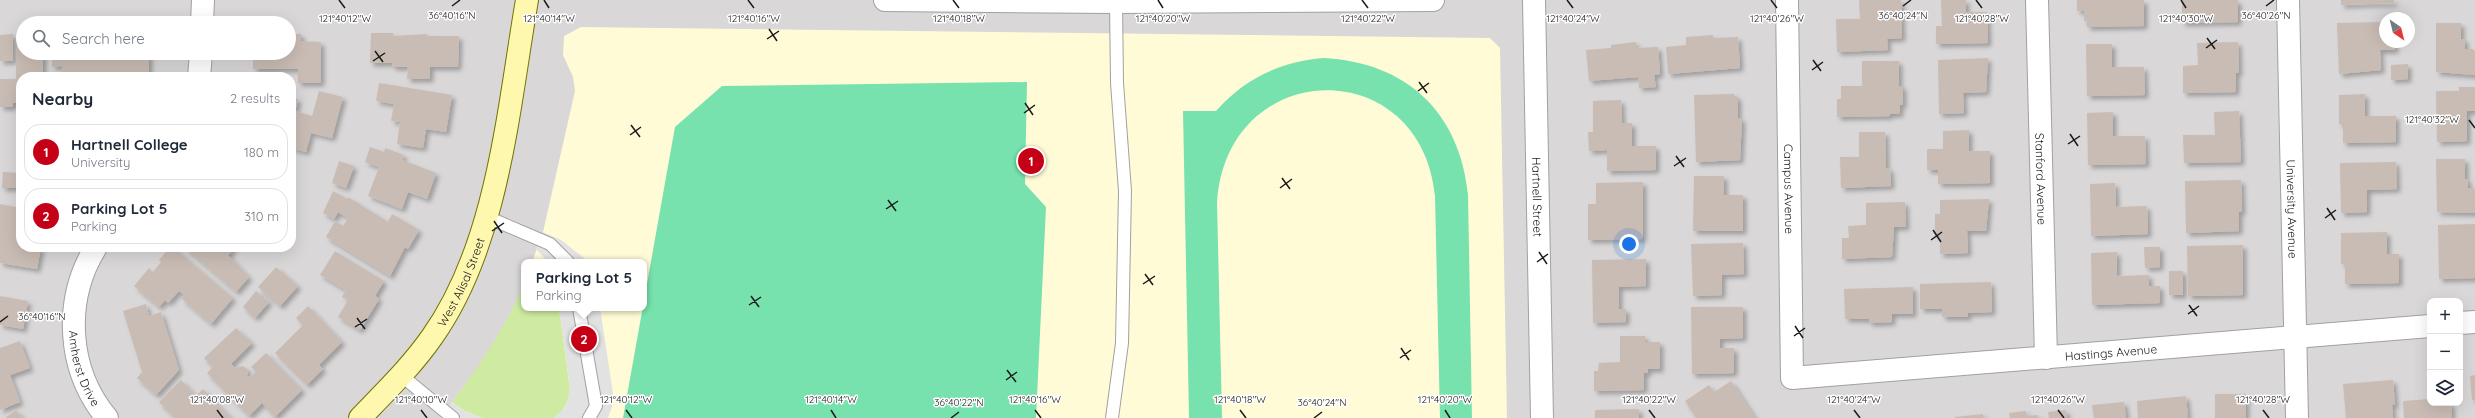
<!DOCTYPE html>
<html lang="en">
<head>
<meta charset="utf-8">
<style>
	body { margin:0; font-family:Quicksand,sans-serif; background:#f2f2f3; color:#1f2937 }
	.controls { position:absolute; right:12px; bottom:12px; display:grid; overflow:hidden; border-radius:8px; box-shadow:0 4px 16px #0002 }
	.controls button { width:36px; height:36px; display:grid; place-items:center; padding:0; border:0; border-bottom:1px solid #e0e1e3; background:#fff; color:#1f2937; font:20px sans-serif }
	.compass { position:absolute; left:2379px; top:12px; width:36px; height:36px; border-radius:50%; background:#fff; box-shadow:0 4px 16px #0002; rotate:145deg }
	.you { position:absolute; left:1629px; top:244px; width:14px; height:14px; margin:-10px; border:3px solid #fff; border-radius:50%; background:#1a73e8; box-shadow:0 0 0 6px #1a73e833 }
	.badge { display:grid; place-items:center; width:26px; height:26px; border-radius:50%; background:#c50016; color:#fff; font-size:13px; font-weight:700 }
	.pin { position:absolute; translate:-50% -50%; border:2px solid #fff; box-shadow:0 1px 4px #0006 }
	.popup { position:absolute; left:521px; top:259px; width:126px; height:52px; box-sizing:border-box; display:grid; place-content:center; border-radius:8px; background:#fff; filter:drop-shadow(0 1px 3px #0005); font-size:13px; white-space:nowrap; color:#747a83 }
	.popup b { font-size:15px; color:#1f2937 }
	.popup::after { content:''; position:absolute; left:50%; top:100%; margin-left:-8px; border:8px solid transparent; border-top-color:#fff }
	.list { margin:0; padding:0; list-style:none }
	h2 { display:flex; justify-content:space-between; align-items:center; height:52px; margin:0; padding:0 16px; font-size:17px }
	h2 small { font-size:13px; font-weight:400; color:#747a83 }
	.list li { display:grid; grid-template-columns:26px 1fr auto; gap:12px; align-items:center; box-sizing:border-box; height:56px; margin:0 8px 8px; padding:0 8px; border:1px solid #e0e1e3; border-radius:16px }
	.list b { display:block; font-size:15px; white-space:nowrap }
	.list p { margin:0; font-size:13px; white-space:nowrap; color:#747a83 }
	.list em { font-size:13px; font-style:normal; color:#747a83 }
	.icon { flex:none; width:22px; height:22px; fill:none; stroke:currentColor; stroke-width:2; stroke-linecap:round; stroke-linejoin:round }
	.map { position:relative; flex:none; width:2475px; height:418px; overflow:hidden }
	.search { position:absolute; background:#fff; box-shadow:0 4px 16px #0002; left:16px; top:16px; width:280px; height:44px; display:flex; align-items:center; gap:10px; box-sizing:border-box; padding:0 14px; border-radius:22px; color:#747a83; font-size:15px }
	.panel { position:absolute; background:#fff; box-shadow:0 4px 16px #0002; left:16px; top:72px; width:280px; height:180px; border-radius:16px }
	.map>svg:first-child { display:block }
	.residential { fill:#d9d7d7; fill-rule:evenodd }
	.education { fill:#fffbd6 }
	.grass { fill:#ceeba1 }
	.pitch { fill:#77e2ad }
	.parking { fill:#e2e2e2 }
	.building { fill:#c9bcb5; filter:url(#shadow) }
	.lines { fill:none; stroke-linecap:round; stroke-linejoin:round }
	.service-casing { stroke:#a1a1a1; stroke-width:14 }
	.minor-casing { stroke:#a1a1a1; stroke-width:24 }
	.secondary-casing { stroke:#737300; stroke-width:24 }
	.service { stroke:#fff; stroke-width:12 }
	.minor { stroke:#fff; stroke-width:22 }
	.secondary { stroke:#fdf8ad; stroke-width:22 }
	.ticks { fill:none; stroke:#1a1a1a; stroke-width:1.5 }
	.labels { text-anchor:middle; dominant-baseline:central; stroke-width:3; stroke-linejoin:round; paint-order:stroke }
	.street-label { font-size:12px; fill:#1a1a1a; stroke:#fff }
	.ticks-label { font-size:10px; text-anchor:middle; fill:#1a1a1a; stroke:#fff; stroke-width:3; stroke-linejoin:round; paint-order:stroke }
</style>
</head>
<body>
<div class="map">
<svg width="2475" height="418" viewBox="0 0 2475 418">
	<defs>
		<filter id="shadow"><feDropShadow dx="3.5" dy="3.5" stdDeviation="2" flood-color="#0004"/></filter>
	</defs>
	<rect width="100%" height="100%" fill="#ede7df"/>
	<path class="residential" d="M0,0H2475V418H0ZM2385,18H2409V42H2385ZM23,23H289V53H23ZM21,77H291V247H21ZM524,262H644V308H524ZM2430,301H2460V403H2430Z"/>
	<path class="education" d="M581,27L1490,38L1500,48L1507,418H440L481,364L507,323L524,284V308H644V262H532L543,232L575,91L573,77L563,55L564,36Z"/>
	<path class="grass" d="M524,284V308H559L570,389C568,402 565,412 553,418H483L465,411L452,402C481,364 504,329 524,284Z"/>
	<path class="pitch" d="M1323,58C1406,62 1460,112 1468,195L1472,418H1440L1435,196C1421,52 1227,56 1217,202L1222,418H1189L1183,111H1216C1245,78 1280,62 1323,58Z
		M1027,82L1025,184L1046,207L1036,418H623L675,127L722,86Z"/>
	<path class="parking" d="M543,232L561,240L589,262H548L536,249Z
		M559,308H600L613,393L612,407L608,418H553L565,408L570,389Z
		M452,402L465,411L483,418H440Z"/>
	<path class="building" d="M1859,0H1901L1902,38L1887,39L1888,50L1837,52L1836,19H1860Z
		M1941,0H1966V12H1987L1988,43L1936,44V26H1942Z
		M2077,0H2144V26L2087,27V21H2084V11H2077Z
		M2182,0H2238V22L2182,23Z
		M2341,0H2394V3L2341,5Z
		M2385,22V42H2395V50H2380L2381,70L2339,74L2337,23Z
		M2436,23H2461V39H2465V49H2473L2475,52V75L2436,72Z
		M371,33H393V36L427,34V36H459L458,67H430V79H407L408,67H392V63H370Z
		M13,34V61H0V35Z
		M289,34H301V41L321,42V83H298V69H253V53H289Z
		M1713,35V38L1738,37L1740,68L1668,74L1666,47L1686,45V37Z
		M1636,42V48L1658,47L1660,74L1654,75L1656,87L1639,88L1638,77L1589,81L1586,50L1611,48V45Z
		M2238,42L2239,73H2236V92L2183,93V66L2198,65L2197,43Z
		M2086,44H2112V67H2144L2145,95L2087,96Z
		M16,48H23V53H43V77H21V103H13V107H0V79H16Z
		M52,53H149V75H62V66L52,67Z
		M1988,58L1986,92L1963,93L1964,113L1939,114L1938,60Z
		M1862,61H1899V86H1903V105H1900V114H1890V116L1837,117V99H1841V86H1862Z
		M2408,64V79L2391,80V65Z
		M379,83L452,95L446,132L426,129L423,148L397,144L400,122L391,121L394,104L376,101Z
		M2459,87H2475V111H2467V141L2437,142L2436,91H2459Z
		M319,91L343,97L332,138L311,133L306,152L291,148V97L298,99L295,111L312,116Z
		M1734,94L1735,97H1738V119L1742,118L1740,160L1696,162L1694,95Z
		M2365,94V116H2396V142L2343,143V124H2339V95Z
		M1621,100L1622,123H1632V146H1656V170L1607,171V150L1589,151L1588,132H1593V101Z
		M2239,111L2241,162L2184,163L2183,135H2215L2214,112Z
		M2113,112V136H2145L2146,164L2088,165L2087,113Z
		M1969,130V151H1990V183L1938,184V170H1927V149H1943V131Z
		M1859,132H1885L1886,168H1890L1891,186L1841,188L1840,157H1859Z
		M370,147L384,152L385,148L404,155L402,160L436,173L427,199L408,192L402,209L368,196L379,167L365,162Z
		M2436,159H2465V179H2468V188H2474L2475,191V213L2437,212Z
		M339,161L354,166L346,188L332,183Z
		M2396,162L2397,189L2367,190V212L2341,213L2340,163Z
		M3,172L21,173V188H2Z
		M1694,176H1724V195H1743V231H1693Z
		M2241,180L2242,212H2239V231L2186,233L2185,181Z
		M1643,182V239L1588,240V204H1596V183Z
		M2115,183L2116,207L2147,206L2148,234L2091,236L2090,184Z
		M333,191L347,199L348,197L388,222L392,214L419,230L408,249L405,247L390,276L326,237L335,221L343,226L348,218L338,212L334,219L323,213Z
		M1989,199L1986,231H1967L1968,253L1940,254V235H1935V214H1940V200Z
		M1905,202L1906,227H1894L1892,257L1842,259V238H1849L1848,226L1866,225V203Z
		M0,204L21,208V247H41L37,269L0,263Z
		M2475,224V278L2439,279L2438,225Z
		M2387,232V254H2399V283L2345,284V264H2341V233Z
		M1743,243L1744,274L1722,275V295L1693,296L1691,244Z
		M2243,245V295L2188,296L2187,246Z
		M170,247H173L233,298L211,324L182,299L184,295L179,291L168,303L165,300L159,307L134,286L149,268L153,272L161,262L159,260Z
		M184,247H235L228,255L249,277L236,292Z
		M2144,247H2160V267L2145,268Z
		M335,251L384,281L375,296L379,299L360,330L338,317L348,300L342,297L346,290L320,275Z
		M2117,252V276L2149,275V286H2160V303L2092,305L2091,253Z
		M1646,259V286L1619,287V309H1626V322L1593,323L1592,260Z
		M276,267L298,286L280,306L258,287Z
		M2169,271H2183V295H2169Z
		M1991,282L1992,312L1968,313V317H1942V309H1920V284Z
		M1913,287V314H1892V322L1869,323V319H1845L1844,289Z
		M256,291L269,302L255,318L243,307Z
		M0,296L28,301L23,329L0,325Z
		M146,304L149,316L161,312L179,370L156,395L137,378L142,372L123,311Z
		M308,306L342,342L319,365L323,369L307,385L275,353L303,325L296,318Z
		M1691,307H1743V338L1720,339V348H1734V373L1692,374Z
		M236,328L252,343L231,364L235,368L243,366L248,370L247,376H251L256,372L251,367L266,353L302,390L275,417L262,403L249,416L207,373L213,367L204,358Z
		M1620,336H1645V342H1660V369H1648V373H1644V390L1594,391V371H1598L1599,363L1620,362Z
		M20,341L30,368L10,375L20,402L0,410V348Z
		M2475,375V400H2472L2470,376Z
		M181,380L196,396L203,389L231,418H175L159,402Z
		M2393,380L2395,405H2392L2393,418H2346L2343,384Z
		M1731,381L1755,418H1696L1685,401L1709,385L1714,392Z
		M2215,394H2246V418H2215Z
		M2186,396L2188,418H2138L2137,401Z
		M2430,399V403H2451L2452,418H2404L2403,401Z
		M2124,402L2126,418H2094L2092,405Z
		M1639,409V418H1595V410Z
		M16,410L23,418H5Z
		M2066,410L2067,418H2049L2048,412Z
		M2026,411V416L2038,415V418H2010L2009,413Z
		M1983,414V418H1955V417Z"/>
	<g class="lines">
		<defs>
			<path id="service" d="M487,217L550,244L568,262
				M579,308L596,406L589,418
				M402,376L453,418
				M1112,418L1122,343L1125,191L1117,83L1116,2"/>
			<g id="minor">
				<path d="M885,0L1116,2L1433,0"/>
				<path id="s1" d="M1534,0L1542,418"/>
				<path id="s2" d="M1787,0L1792,378L2430,326"/>
				<path id="s3" d="M2037,0L2046,358"/>
				<path id="s4" d="M2288,0L2297,418"/>
				<path d="M202,23L203,0"/>
				<path d="M199,77L201,53"/>
				<path id="s5" d="M96,247C63,300 67,370 107,418"/>
				<path d="M2460,323L2475,322"/>
			</g>
			<g id="secondary">
				<path id="s6" d="M360,418C385,392 411,367 432,337C498,244 508,110 527,0"/>
			</g>
		</defs>
		<use href="#service" class="service-casing"/>
		<use href="#minor" class="minor-casing"/>
		<use href="#secondary" class="secondary-casing"/>
		<use href="#service" class="service"/>
		<use href="#minor" class="minor"/>
		<use href="#secondary" class="secondary"/>
	</g>
	<path class="ticks" d="M339,0L345,8M544,0L549,8M748,0L754,8M953,0L959,8M1158,0L1163,8M1362,0L1368,8M1567,0L1573,8M1771,0L1777,8M1976,0L1982,8M2181,0L2186,8M452,6L460,0M1903,6L1911,0M2266,6L2274,0M769,29L777,41M2207,38L2215,49M767,39L779,31M2206,48L2217,40M375,51L383,62M1813,60L1821,71M373,61L385,53M1812,70L1823,62M1419,82L1427,93M1418,91L1429,83M1025,103L1033,115M1024,113L1035,105M2469,120L2475,128M631,125L640,137M2070,134L2078,146M630,135L641,127M2068,144L2080,136M1676,156L1684,167M1674,166L1686,158M1282,178L1290,189M1280,188L1292,179M888,200L896,211M2327,208L2335,220M886,209L898,201M2325,218L2336,210M494,221L502,233M1933,230L1941,242M492,231L504,223M1931,240L1942,232M1539,252L1547,264M1537,262L1548,254M1145,274L1153,285M1143,284L1155,276M751,296L759,307M749,305L761,297M2189,305L2197,316M2188,314L2199,306M357,318L365,329M0,322L8,316M1795,326L1803,338M355,327L367,319M1794,336L1805,328M1401,348L1409,360M1400,358L1411,350M1007,370L1016,382M1006,380L1017,372M217,410L223,418M421,410L427,418M626,410L632,418M831,410L836,418M1035,410L1041,418M1240,410L1246,418M1445,410L1450,418M1649,410L1655,418M1854,410L1860,418M2058,410L2064,418M2263,410L2269,418M951,418L959,412M1314,418L1322,412"/>
	<g class="labels">
		<g class="street-label">
			<text stroke="none"><textPath href="#s3" startOffset="179">Stanford Avenue</textPath></text>
			<text stroke="none"><textPath href="#s2" startOffset="189">Campus Avenue</textPath></text>
			<text stroke="none"><textPath href="#s1" startOffset="197">Hartnell Street</textPath></text>
			<text stroke="none"><textPath href="#s4" startOffset="209">University Avenue</textPath></text>
			<text stroke="none"><textPath href="#s6" startOffset="171">West Alisal Street</textPath></text>
			<text stroke="none"><textPath href="#s2" startOffset="698">Hastings Avenue</textPath></text>
			<text stroke="none"><textPath href="#s5" startOffset="127">Amherst Drive</textPath></text>
		</g>
	</g>
	<g class="ticks-label">
		<text x="452" y="19">36°40'16"N</text>
		<text x="1903" y="19">36°40'24"N</text>
		<text x="2266" y="19">36°40'26"N</text>
		<text x="345" y="22">121°40'12"W</text>
		<text x="959" y="22">121°40'18"W</text>
		<text x="1573" y="22">121°40'24"W</text>
		<text x="549" y="22">121°40'14"W</text>
		<text x="754" y="22">121°40'16"W</text>
		<text x="1163" y="22">121°40'20"W</text>
		<text x="1368" y="22">121°40'22"W</text>
		<text x="1777" y="22">121°40'26"W</text>
		<text x="1982" y="22">121°40'28"W</text>
		<text x="2186" y="22">121°40'30"W</text>
		<text x="2432" y="123">121°40'32"W</text>
		<text x="42" y="320">36°40'16"N</text>
		<text x="217" y="403">121°40'08"W</text>
		<text x="421" y="403">121°40'10"W</text>
		<text x="626" y="403">121°40'12"W</text>
		<text x="831" y="403">121°40'14"W</text>
		<text x="1035" y="403">121°40'16"W</text>
		<text x="1240" y="403">121°40'18"W</text>
		<text x="1445" y="403">121°40'20"W</text>
		<text x="1649" y="403">121°40'22"W</text>
		<text x="1854" y="403">121°40'24"W</text>
		<text x="2058" y="403">121°40'26"W</text>
		<text x="2263" y="403">121°40'28"W</text>
		<text x="959" y="406">36°40'22"N</text>
		<text x="1322" y="406">36°40'24"N</text>
	</g>
</svg>
<div class="controls">
<button>+</button>
<button>−</button>
<button><svg class="icon" aria-label="layers" viewBox="0 0 24 24"><path d="M12 4l9 5-9 5-9-5zM3 14l9 5 9-5"/></svg></button>
</div>
<svg class="compass" viewBox="-18 -18 36 36"><path d="M0-13l5 13h-10z" fill="#e53935"/><path d="M0 13l5-13h-10z" fill="#747a83"/></svg>
<div class="you"></div>
<div class="pin badge" style="left:1031px;top:161px">1</div>
<div class="pin badge" style="left:584px;top:339px">2</div>
<div class="popup"><b>Parking Lot 5</b>Parking</div>
<div class="search"><svg class="icon" aria-label="search" viewBox="0 0 24 24"><circle cx="10" cy="10" r="6"/><path d="M15 15l6 6"/></svg>Search here</div>
<section class="panel">
<h2>Nearby<small>2 results</small></h2>
<ul class="list">
<li><span class="badge">1</span><div><b>Hartnell College</b><p>University</p></div><em>180 m</em></li>
<li><span class="badge">2</span><div><b>Parking Lot 5</b><p>Parking</p></div><em>310 m</em></li>
</ul>
</section>
</div>
</body>
</html>
